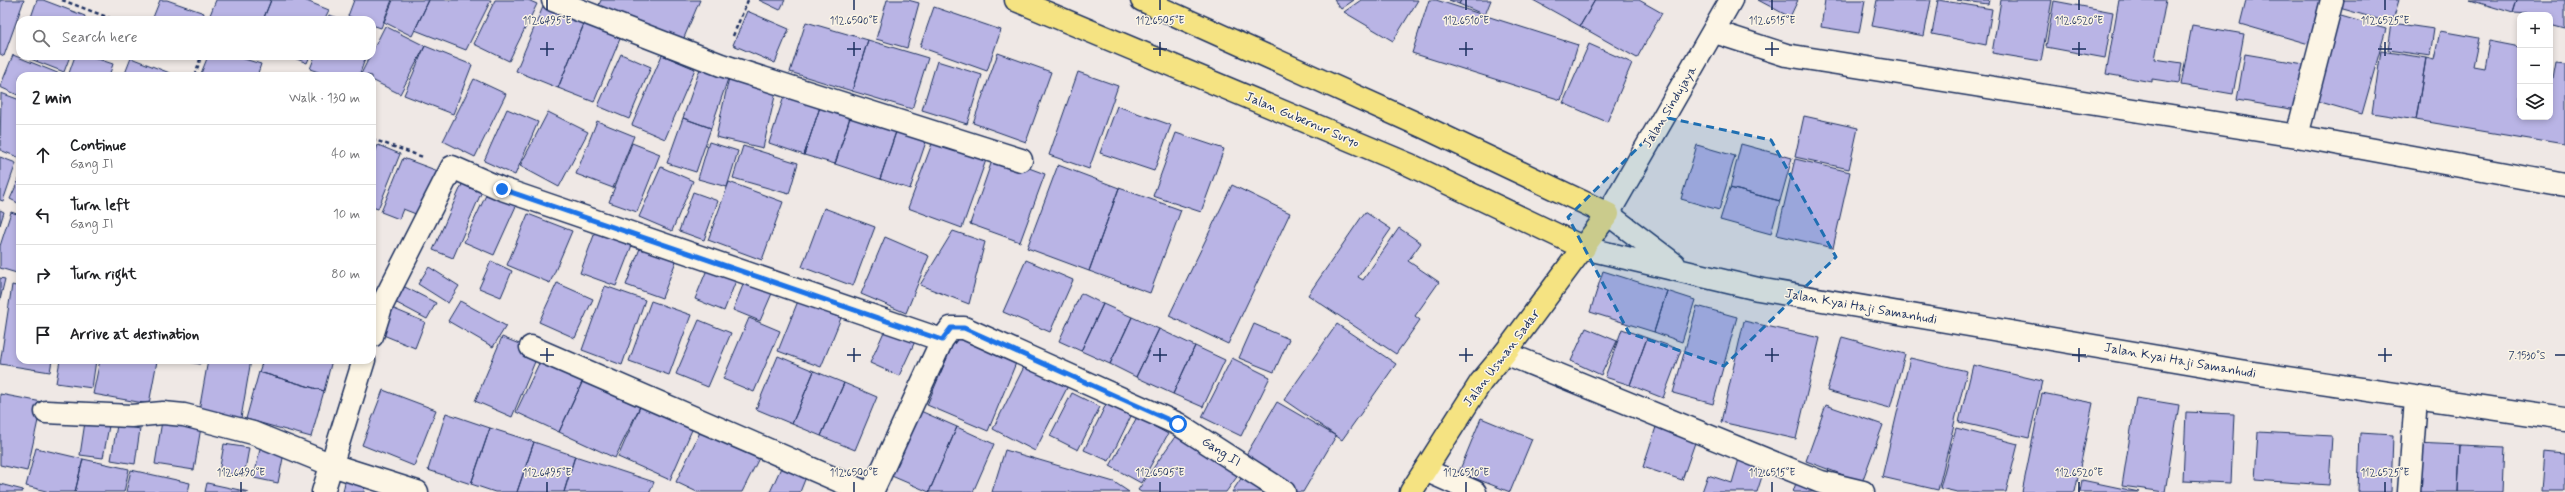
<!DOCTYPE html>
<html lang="en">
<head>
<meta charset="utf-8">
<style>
	body { margin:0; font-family:Mynerve,sans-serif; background:#f2f2f2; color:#202124 }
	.controls { position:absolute; right:12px; top:12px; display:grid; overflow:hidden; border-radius:8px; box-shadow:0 2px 6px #0003 }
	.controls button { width:36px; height:36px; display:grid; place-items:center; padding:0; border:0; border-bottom:1px solid #e0e0e0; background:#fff; color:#202124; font:20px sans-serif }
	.stop { position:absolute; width:12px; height:12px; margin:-9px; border:3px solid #1a73e8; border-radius:50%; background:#fff }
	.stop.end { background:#1a73e8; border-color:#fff; box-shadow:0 1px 4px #0008 }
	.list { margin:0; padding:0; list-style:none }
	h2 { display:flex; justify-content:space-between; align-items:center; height:52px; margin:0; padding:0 16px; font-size:17px }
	h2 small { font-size:13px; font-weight:400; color:#757577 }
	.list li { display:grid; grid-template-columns:26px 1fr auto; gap:12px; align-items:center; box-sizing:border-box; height:60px; padding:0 16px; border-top:1px solid #e0e0e0 }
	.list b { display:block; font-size:15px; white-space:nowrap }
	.list p { margin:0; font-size:13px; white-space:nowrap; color:#757577 }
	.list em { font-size:13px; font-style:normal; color:#757577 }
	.icon { flex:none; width:22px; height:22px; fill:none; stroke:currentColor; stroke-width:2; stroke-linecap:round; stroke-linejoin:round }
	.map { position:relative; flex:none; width:2565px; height:492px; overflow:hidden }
	.search { position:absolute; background:#fff; box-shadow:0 2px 6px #0003; left:16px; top:16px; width:360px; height:44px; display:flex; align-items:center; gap:10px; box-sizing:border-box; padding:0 14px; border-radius:12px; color:#757577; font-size:15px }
	.panel { position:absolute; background:#fff; box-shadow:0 2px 6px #0003; left:16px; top:72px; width:360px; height:292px; border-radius:12px }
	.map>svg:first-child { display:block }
	.building { fill:#b9b4e5; stroke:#1b2f5e }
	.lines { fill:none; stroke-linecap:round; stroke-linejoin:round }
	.minor-casing { stroke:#1b2f5e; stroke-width:25 }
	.secondary-casing { stroke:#1b2f5e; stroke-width:25 }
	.trunk-casing { stroke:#1b2f5e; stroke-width:25 }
	.path { stroke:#1b2f5e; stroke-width:2.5; stroke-dasharray:4 3; stroke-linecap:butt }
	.minor { stroke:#fcf5e5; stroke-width:22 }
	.secondary { stroke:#fcf5e5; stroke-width:22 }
	.trunk { stroke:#f5e382; stroke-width:22 }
	.route { stroke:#1a73e8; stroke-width:5 }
	.marked { fill:#1f6fb2; fill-opacity:0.2; stroke:#1f6fb2; stroke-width:3; stroke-dasharray:8 5; stroke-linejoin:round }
	.ticks { fill:none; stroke:#1b2f5e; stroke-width:1.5 }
	.labels { text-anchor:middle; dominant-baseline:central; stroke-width:3; stroke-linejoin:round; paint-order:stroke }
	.street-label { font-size:13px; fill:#1b2f5e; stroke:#fcf5e5 }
	.ticks-label { font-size:10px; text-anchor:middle; fill:#1b2f5e; stroke:#fcf5e5; stroke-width:3; stroke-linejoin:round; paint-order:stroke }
</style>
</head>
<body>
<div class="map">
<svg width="2565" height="492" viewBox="0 0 2565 492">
	<rect width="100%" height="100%" fill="#efe8e5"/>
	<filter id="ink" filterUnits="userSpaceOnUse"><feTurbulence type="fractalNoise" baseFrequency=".025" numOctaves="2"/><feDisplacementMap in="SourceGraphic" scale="8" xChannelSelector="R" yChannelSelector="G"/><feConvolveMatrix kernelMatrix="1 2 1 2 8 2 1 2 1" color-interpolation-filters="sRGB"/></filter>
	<g filter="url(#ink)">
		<path class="building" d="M0,0H24L4,56L0,54Z
			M37,0H43L85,16L84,20H30Z
			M160,0H167L204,13L202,20H152Z
			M216,0H271L263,20H208Z
			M271,0H304L329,10L324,20H263Z
			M354,0H392L381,28L372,25V20H359L348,16Z
			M393,0H429L412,36L384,22Z
			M429,0H491L466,50L415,30Z
			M495,0H528L537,4L509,61L474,44Z
			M601,0H700L680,47L596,12Z
			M759,0H785L780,10Z
			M887,0H908L919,3L907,48L876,39Z
			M1334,0H1354L1341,9Z
			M1361,0H1418L1393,41L1344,12Z
			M1429,0H1436L1578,45L1561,100L1412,53Z
			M1449,0H1461L1459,4Z
			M1461,0H1491L1485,15L1459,4Z
			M1533,0H1595L1580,26Z
			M1595,0H1639L1662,13L1637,58L1580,26Z
			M1758,0H1798L1790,17Z
			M1825,0H1865L1859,33L1821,27Z
			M1877,0H1931L1924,36L1872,26Z
			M1938,0L1992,9L1986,45L1932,34Z
			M1957,0H1989L1988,4Z
			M2001,0H2052L2041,61L1992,53Z
			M2119,0H2166L2155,59L2182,63L2179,83L2152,79V82L2106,74Z
			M2246,0H2320L2309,44L2240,24Z
			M2338,0H2399L2392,23L2336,7Z
			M2470,0H2517L2513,13Z
			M2517,0H2565V28L2550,24V15L2513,13Z
			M2054,1L2113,12L2105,58L2046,47Z
			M545,2L586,19L558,88L516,71Z
			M934,7L1001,30L987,71L920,47Z
			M747,11L789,29L775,63L733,45Z
			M2334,14L2386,29L2362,114L2310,99Z
			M329,15L345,20H327Z
			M586,19L622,34L594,102L558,88Z
			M806,22L868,40L852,91L790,72Z
			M2392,23L2434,29L2430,56L2388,50Z
			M2192,25L2244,34L2233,94L2181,85Z
			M385,26L425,46L400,94L372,80V76L361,74Z
			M2440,31L2479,38L2473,66L2484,68L2489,41L2520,47V117H2550V79H2553L2556,62L2565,63V145L2416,120L2426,58L2434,60Z
			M868,40L928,58L912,109L852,91Z
			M1589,44L1632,63L1607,122L1563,103Z
			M425,46L472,65L453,114L404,95Z
			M2381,51L2426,58L2416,120L2372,113Z
			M998,53L1051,72L1026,142L973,123Z
			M621,54L651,67L629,119L598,106Z
			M2245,54L2304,64L2296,110L2237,100Z
			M13,55L60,74L59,76H20V96L0,87Z
			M662,55L695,69L665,139L632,125Z
			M23,56H70L64,72Z
			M75,56H89L113,64L109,76H68Z
			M208,56H234L261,64L257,76H200Z
			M289,56H310L307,63Z
			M315,56H366L359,76H329L310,69Z
			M131,58L175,75L124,76Z
			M937,61L982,75L967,124L922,110Z
			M702,63L730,73L711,128L683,118Z
			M1078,72L1118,86L1089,169L1049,155Z
			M730,73L778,83L763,148L716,137Z
			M474,79L506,94L475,157L443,141Z
			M787,87L823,98L804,155L769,143Z
			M1,93L20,100V158L0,150Z
			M823,98L853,108L835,164L804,155Z
			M1117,106L1171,125L1154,171L1100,153Z
			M853,108L899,123L880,179L835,164Z
			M507,109L538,122L515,175L484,161Z
			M548,112L588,132L559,187L520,166Z
			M1804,116L1858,128L1849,169L1795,157Z
			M683,118L711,128L696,172L667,163Z
			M597,121L634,136L613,188L576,174Z
			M899,123L929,133L910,189L880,179Z
			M1176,133L1224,149L1201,212L1153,196Z
			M933,141L986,160L962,228L908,208Z
			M709,142L738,151L727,187L698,179Z
			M632,143L660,154L637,212L609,202Z
			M1741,144L1792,158L1780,201L1730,188Z
			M378,145L400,154L378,209L372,207V161Z
			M1697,145L1735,156L1719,210L1681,199Z
			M743,146L798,163L789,194L733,178Z
			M994,155L1045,174L1020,242L970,224Z
			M0,157L16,163L3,201L0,200Z
			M403,158L438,171L421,216L403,209L399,219L381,212Z
			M1795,159L1850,172L1833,248L1777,235Z
			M1058,165L1119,188L1089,271L1027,248Z
			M661,167L693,181L672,231L639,217Z
			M20,177V204L10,199Z
			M463,182L482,191L453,258L433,250Z
			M729,182L783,202L762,260L708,240Z
			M1232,185L1290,213L1228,344L1169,316Z
			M1119,188L1181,210L1150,293L1089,271Z
			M1730,188L1780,201L1771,234L1720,220Z
			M693,192L718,201L704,240L679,231Z
			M487,193L516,206L494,255L464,242Z
			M824,208L875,227L853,286L802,267Z
			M0,210L4,212L0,225Z
			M11,212L20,215V274L0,268V246Z
			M1365,212L1391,229L1358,277L1363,280L1399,228L1421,243L1408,261L1439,282L1415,316L1420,320L1396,354L1308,295Z
			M528,214L572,231L550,283L507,265Z
			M597,227L634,240L616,286L580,273Z
			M953,231L985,242L969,304L920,285Z
			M885,237L929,256L906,313L861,294Z
			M642,243L678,256L662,298L626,285Z
			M1026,260L1073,280L1050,332L1003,312Z
			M491,261L512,271L501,297L479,288Z
			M429,267L459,286L448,303L418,284Z
			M708,267L737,278L724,311L695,299Z
			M1603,271L1667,291L1654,332L1590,312Z
			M0,278L5,279L0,300Z
			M745,280L773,291L760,321L733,310Z
			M557,283L593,299L575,338L539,322Z
			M12,285L20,287V360H52L50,372L0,364Z
			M401,285L436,303L427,319L393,301Z
			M605,286L645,300L622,365L582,350Z
			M1667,291L1695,300L1682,342L1654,332Z
			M1081,293L1103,304L1081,351L1059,341Z
			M460,301L506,326L493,347L448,321Z
			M651,301L691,315L669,375L629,361Z
			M798,301L841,318L821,367L778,351Z
			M1103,304L1132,317L1110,364L1081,351Z
			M387,306L425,322L415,348L376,332Z
			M1697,306L1737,317L1713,404L1673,393Z
			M1132,317L1159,329L1136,377L1110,364Z
			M749,318L780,331L754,392L723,379Z
			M699,320L731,333L708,387L676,374Z
			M1744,321L1820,338L1796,439L1721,422Z
			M1254,324L1289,339L1274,372L1239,358Z
			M1337,324L1396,364L1342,440L1284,400Z
			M887,325L917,337L899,376L870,363Z
			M1586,328L1617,341L1601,375L1571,361Z
			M1159,329L1195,346L1173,394L1136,377Z
			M1622,329L1647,338L1630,385L1605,377Z
			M958,332L1018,358L988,431L927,405Z
			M502,337L539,352L512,417L475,401Z
			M1842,337L1905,354L1890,408L1827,391Z
			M1647,338L1681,350L1663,398L1630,385Z
			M1195,346L1225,360L1203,407L1173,394Z
			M543,355L586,374L559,432L516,412Z
			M778,356L814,371L792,424L756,409Z
			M1232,358L1270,377L1241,436L1202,417Z
			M1910,358L1967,371L1938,490L1882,477Z
			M60,360H96L92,388L56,383Z
			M100,360L157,361L149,404L93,394Z
			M177,360H201L200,364Z
			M208,360H251L241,418L199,411Z
			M263,360H332L324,391L259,372Z
			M1026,363L1069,384L1035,451L993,429Z
			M1973,365L2042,381L2029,438L1959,422Z
			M814,371L844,383L821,436L792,424Z
			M259,372L324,391L311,437L246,419Z
			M586,374L643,400L615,458L559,432Z
			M844,383L877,397L855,450L821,436Z
			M383,390L436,410L414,466L362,445Z
			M1072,393L1100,407L1078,450L1050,436Z
			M2042,393L2093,403L2075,492H2022Z
			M0,394L42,402L27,471L0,465Z
			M1109,398L1134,410L1109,461L1084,450Z
			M2136,398L2179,405L2165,492L2122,486Z
			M643,400L695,423L670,480L618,457Z
			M1277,402L1336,436L1303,492H1296L1243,460Z
			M1826,405L1883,425L1862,482L1806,461Z
			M916,409L957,427L929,492L887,474Z
			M2186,412L2234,414L2231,483L2183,481Z
			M446,413L490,428L471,484L428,470Z
			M1137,417L1168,434L1141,483L1110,466Z
			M1481,418L1532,439L1510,492L1459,472Z
			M162,421L201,427L194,470L155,464Z
			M85,422L109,426L103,458L80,455Z
			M704,424L762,452L742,492H697L676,482Z
			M1657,424L1697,437L1682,480L1643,467Z
			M117,425L140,429L135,464L111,460Z
			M957,427L994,444L973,492H929Z
			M490,428L534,442L517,492H495L471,484Z
			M1956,428L2018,444L2006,492H1957L1940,488Z
			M1179,431L1239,474L1226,492H1141L1138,490Z
			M2258,432L2332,436L2329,485L2255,480Z
			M2360,433L2393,435L2391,492H2358Z
			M534,442L575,456L564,492H517Z
			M2415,443L2460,445L2458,492H2412Z
			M224,444L249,448L244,476L219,472Z
			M261,444L285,448L278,483L254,478Z
			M2460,445L2505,447L2503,492H2458Z
			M36,448L83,459L75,492H50L26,486Z
			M1005,450L1114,482L1129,492H992Z
			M2544,451L2565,453V492H2541Z
			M575,456L654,482L650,492H564Z
			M83,459L129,469L124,492H75Z
			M1739,459L1765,467L1757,492H1702L1708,475L1732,483Z
			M784,461L808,472L800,492H770Z
			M131,470L190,483L188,492H126Z
			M1244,474L1273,492H1232Z
			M346,477L366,481L364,492H343Z
			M1797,480L1823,492H1793Z
			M2082,480L2139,492H2080Z
			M207,483L249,492H205Z
			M0,484L23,490L22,492H0Z"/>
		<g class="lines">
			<defs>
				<path id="minor" d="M553,0L721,65L1021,160
					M1715,32L1786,55L2297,136L2565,185
					M2297,136L2332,0
					M372,336L381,307L452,167L502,189L942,340
					M531,347L865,492
					M1505,353L1821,482L1863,492
					M46,412L131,416L163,413L184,415L253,433L332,465L417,492
					M1425,470L1475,492
					M323,492L364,360
					M872,492L942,340L951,328H964L1178,424L1284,492
					M2409,492L2416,398"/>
				<path id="secondary" d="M1584,248L1758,289L2240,371L2565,419
					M1674,264L1608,214L1731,0"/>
				<path id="trunk" d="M1016,0L1410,165L1584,248
					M1142,0L1424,127L1608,214L1505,353L1481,382L1411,492"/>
			</defs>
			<use href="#minor" class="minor-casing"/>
			<use href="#secondary" class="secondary-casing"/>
			<use href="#trunk" class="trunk-casing"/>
			<path class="path" d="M62,0L115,20
				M733,36L748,0
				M195,76L201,56
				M372,139L423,157"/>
			<use href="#minor" class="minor"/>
			<use href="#secondary" class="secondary"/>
			<use href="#trunk" class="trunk"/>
		</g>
	</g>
	<g class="lines" filter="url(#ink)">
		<path class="route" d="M502,189L942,340L951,328H964L1178,424"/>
	</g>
	<path class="marked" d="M1668,118L1771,140L1836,257L1724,366L1629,333L1568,217Z"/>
	<path class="ticks" d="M547,0V10M854,0V10M1160,0V10M1466,0V10M1772,0V10M2079,0V10M2385,0V10M547,42V56M854,42V56M1160,42V56M1466,42V56M1772,42V56M2079,42V56M2385,42V56M540,49H554M847,49H861M1153,49H1167M1459,49H1473M1765,49H1779M2072,49H2086M2378,49H2392M547,348V362M854,348V362M1160,348V362M1466,348V362M1772,348V362M2079,348V362M2385,348V362M540,355H554M847,355H861M1153,355H1167M1459,355H1473M1765,355H1779M2072,355H2086M2378,355H2392M2555,355H2565M241,482V492M547,482V492M854,482V492M1160,482V492M1466,482V492M1772,482V492M2079,482V492M2385,482V492"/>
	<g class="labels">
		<g class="street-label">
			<text transform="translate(1670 107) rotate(-59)">Jalan Sindujaya</text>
			<text transform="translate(1302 120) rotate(23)">Jalan Gubernur Suryo</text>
			<text transform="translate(1861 307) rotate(10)">Jalan Kyai Haji Samanhudi</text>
			<text transform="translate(1502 358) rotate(-53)">Jalan Usman Sadar</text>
			<text transform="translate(2180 361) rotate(10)">Jalan Kyai Haji Samanhudi</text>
			<text transform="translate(1221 452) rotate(33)">Gang II</text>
		</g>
	</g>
	<g class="ticks-label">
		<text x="547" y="24">112.6495°E</text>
		<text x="854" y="24">112.6500°E</text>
		<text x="1160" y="24">112.6505°E</text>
		<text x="1466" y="24">112.6510°E</text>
		<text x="1772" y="24">112.6515°E</text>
		<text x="2079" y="24">112.6520°E</text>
		<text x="2385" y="24">112.6525°E</text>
		<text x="2527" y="359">7.1530°S</text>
		<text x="241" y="476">112.6490°E</text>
		<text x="547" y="476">112.6495°E</text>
		<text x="854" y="476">112.6500°E</text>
		<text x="1160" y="476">112.6505°E</text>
		<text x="1466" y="476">112.6510°E</text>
		<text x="1772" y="476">112.6515°E</text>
		<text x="2079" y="476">112.6520°E</text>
		<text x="2385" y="476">112.6525°E</text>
	</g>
</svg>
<div class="controls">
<button>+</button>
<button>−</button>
<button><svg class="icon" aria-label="layers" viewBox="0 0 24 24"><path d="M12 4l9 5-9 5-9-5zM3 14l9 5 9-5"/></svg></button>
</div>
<div class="stop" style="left:1178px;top:424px"></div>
<div class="stop end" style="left:502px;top:189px"></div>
<div class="search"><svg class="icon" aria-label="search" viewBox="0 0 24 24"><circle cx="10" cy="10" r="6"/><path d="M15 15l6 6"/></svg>Search here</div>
<section class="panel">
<h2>2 min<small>Walk · 130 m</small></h2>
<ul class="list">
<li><svg class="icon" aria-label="ahead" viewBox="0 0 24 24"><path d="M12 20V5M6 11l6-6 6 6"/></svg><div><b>Continue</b><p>Gang II</p></div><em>40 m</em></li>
<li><svg class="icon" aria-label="left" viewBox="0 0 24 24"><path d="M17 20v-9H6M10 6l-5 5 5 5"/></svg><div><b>Turn left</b><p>Gang II</p></div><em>10 m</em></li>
<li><svg class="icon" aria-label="right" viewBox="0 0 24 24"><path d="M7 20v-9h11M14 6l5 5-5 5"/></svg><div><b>Turn right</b></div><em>80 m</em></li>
<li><svg class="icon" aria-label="arrive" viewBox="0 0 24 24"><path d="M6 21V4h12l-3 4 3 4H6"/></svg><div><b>Arrive at destination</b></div></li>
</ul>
</section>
</div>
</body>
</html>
